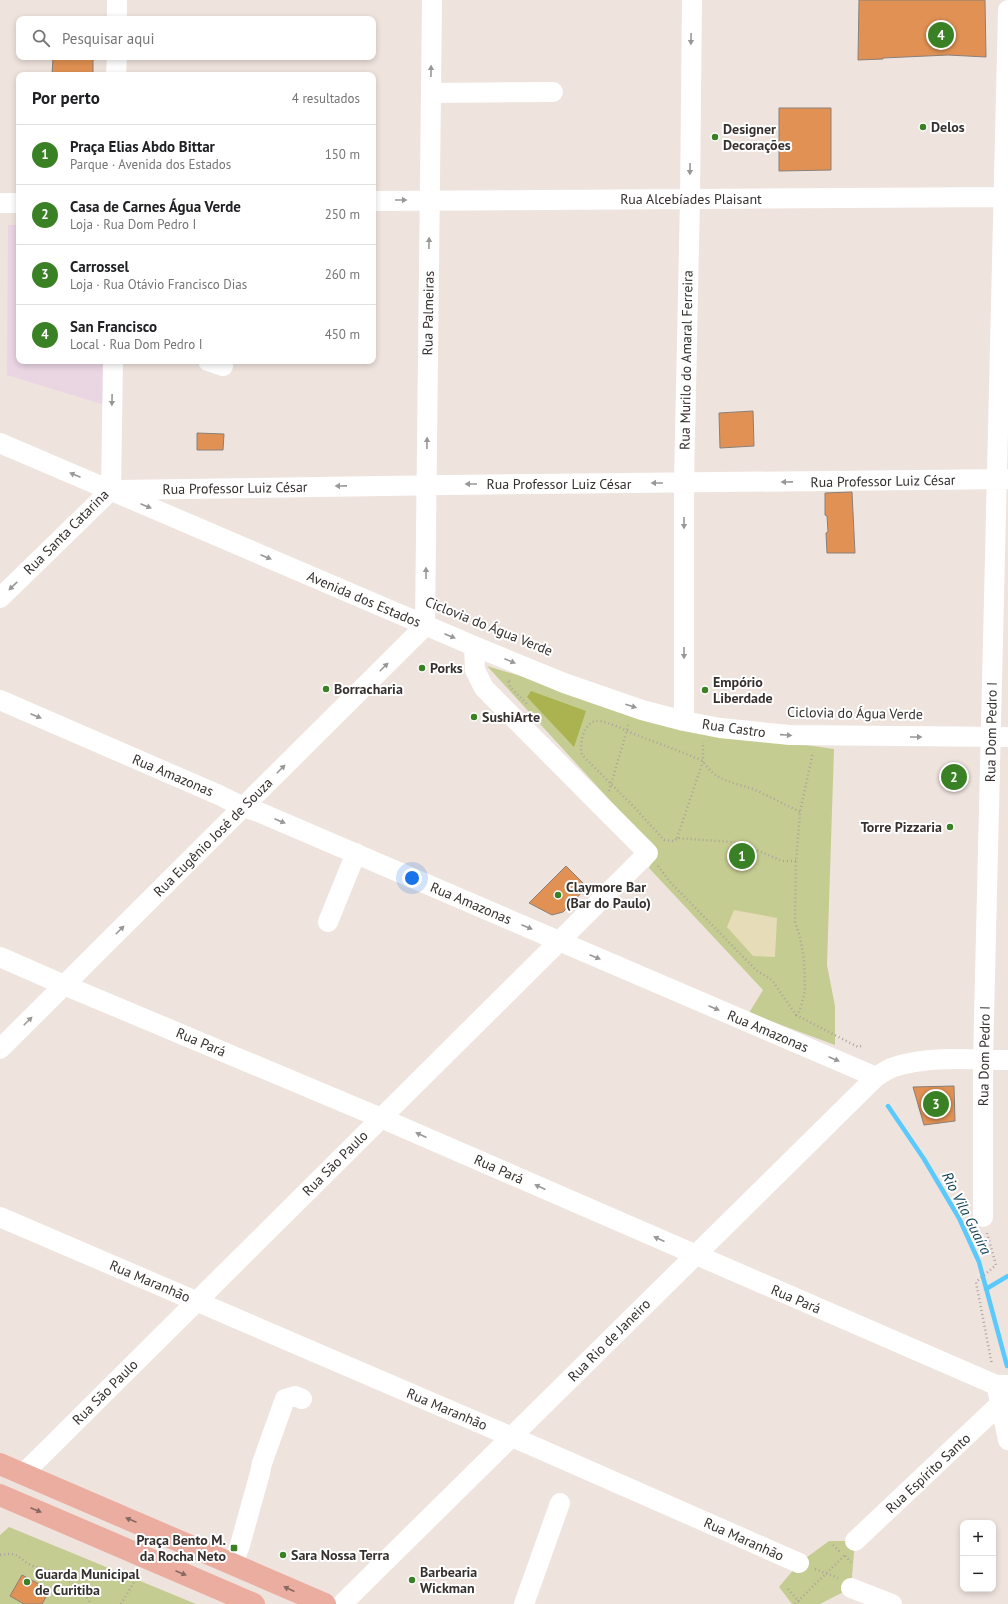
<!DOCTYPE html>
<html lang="pt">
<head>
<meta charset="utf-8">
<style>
	body { margin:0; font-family:"PT Sans",sans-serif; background:#f6f6f6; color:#202124 }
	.controls { position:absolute; right:12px; bottom:12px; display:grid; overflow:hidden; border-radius:8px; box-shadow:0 2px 6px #0003 }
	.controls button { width:36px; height:36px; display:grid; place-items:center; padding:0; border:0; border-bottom:1px solid #e0e0e0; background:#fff; color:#202124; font:20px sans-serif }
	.you { position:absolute; left:412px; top:878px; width:14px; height:14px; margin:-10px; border:3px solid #fff; border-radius:50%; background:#1a73e8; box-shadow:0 0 0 6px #1a73e833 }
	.badge { display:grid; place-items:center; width:26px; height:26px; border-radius:50%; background:#3a8125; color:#fff; font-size:13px; font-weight:700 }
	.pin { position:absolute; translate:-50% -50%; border:2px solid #fff; box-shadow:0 1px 4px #0006 }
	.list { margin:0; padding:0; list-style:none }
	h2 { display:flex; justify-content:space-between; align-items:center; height:52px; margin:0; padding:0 16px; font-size:17px }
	h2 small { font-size:13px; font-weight:400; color:#757577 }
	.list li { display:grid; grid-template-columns:26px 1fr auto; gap:12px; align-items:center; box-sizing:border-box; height:60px; padding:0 16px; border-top:1px solid #e0e0e0 }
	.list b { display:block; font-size:15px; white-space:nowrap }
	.list p { margin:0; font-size:13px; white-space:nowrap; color:#757577 }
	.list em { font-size:13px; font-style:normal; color:#757577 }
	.icon { flex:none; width:22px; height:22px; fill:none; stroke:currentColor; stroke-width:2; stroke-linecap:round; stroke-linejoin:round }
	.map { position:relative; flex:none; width:1008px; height:1604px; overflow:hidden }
	.search { position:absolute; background:#fff; box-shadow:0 2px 6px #0003; left:16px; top:16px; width:360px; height:44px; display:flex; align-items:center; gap:10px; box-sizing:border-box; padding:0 14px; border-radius:8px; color:#757577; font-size:15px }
	.panel { position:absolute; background:#fff; box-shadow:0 2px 6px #0003; left:16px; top:72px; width:360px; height:292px; border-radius:8px }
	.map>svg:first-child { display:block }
	.education { fill:#ead5e3 }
	.green { fill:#c5cc91 }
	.forest { fill:#aab350 }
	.sand { fill:#e6dcb7 }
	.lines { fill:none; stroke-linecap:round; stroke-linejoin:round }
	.stream { stroke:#5ac9fc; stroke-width:4.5 }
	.building { fill:#e19153; stroke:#89807a }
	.path { stroke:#aca39e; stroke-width:2.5; stroke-dasharray:1 3; stroke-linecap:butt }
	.minor { stroke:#fff; stroke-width:20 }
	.major { stroke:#ecada1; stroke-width:22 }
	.oneway { fill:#9a9897 }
	.oneway2 { fill:#886962 }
	.poi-dot { fill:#3a8125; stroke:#fff; stroke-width:1.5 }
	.labels { text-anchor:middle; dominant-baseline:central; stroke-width:4; stroke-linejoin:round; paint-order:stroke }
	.poi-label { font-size:14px; font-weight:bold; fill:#36312f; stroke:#fff; text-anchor:start }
	.street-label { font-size:14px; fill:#36312f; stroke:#fff }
	.water-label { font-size:15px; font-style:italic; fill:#0f3f54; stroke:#fff }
</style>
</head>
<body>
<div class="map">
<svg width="1008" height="1604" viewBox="0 0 1008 1604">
	<rect width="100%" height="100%" fill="#efe3dd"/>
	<path class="education" d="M8,225H19V361H107L108,406L7,375Z"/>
	<path class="green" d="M487,666L700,730L834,749L827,965L835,1006V1045L749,1013L763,990L649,868L653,861L650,844Z
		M9,1527L196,1604H0V1535Z
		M829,1541H855L851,1588L820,1604H792L779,1587L799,1563Z"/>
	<path class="forest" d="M531,691L586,711L574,747L527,697Z"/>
	<path class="sand" d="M734,910L777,918L775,957L753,956L727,927Z"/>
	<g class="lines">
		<path class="stream" d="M888,1106L924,1159L959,1218L979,1262L1007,1366
			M986,1289L1008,1276"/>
	</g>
	<path class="building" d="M859,0H985L986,57L948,55L883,58V59L858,60Z
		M53,57H93V75H52Z
		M779,108H831V170L779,171Z
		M753,411L754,446L720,448L719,413Z
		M197,433L224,434L223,450H197Z
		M852,492L855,553H827L826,533L828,532L827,516L825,515V493Z
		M566,866L587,887L563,912L552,915L529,903Z
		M954,1086L955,1121L924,1125L913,1087Z
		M22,1575L50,1590L42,1604H24L10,1596Z"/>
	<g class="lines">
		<path class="path" d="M510,681L508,680L510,687L527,704
			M609,791L629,723
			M677,838L703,761V742
			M796,861H782L752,848L731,842L677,838L674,841L664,840L634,807L582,755C579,745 583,723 596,721C607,720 628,732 639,736C661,744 682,752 703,761C716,783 736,782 758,791C772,798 786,805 800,812
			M658,866L671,883L756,970L772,980L796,1015L800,1010L805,991L804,959L800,937L795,922L796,861L800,812L813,752
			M796,1015L858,1047L861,1046
			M987,1233L996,1265L976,1282L992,1365
			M833,1545L841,1553
			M0,1555C21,1551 18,1560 33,1566C37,1567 41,1568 45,1569C63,1576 82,1587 91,1604
			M845,1556L851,1562
			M815,1569L838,1578
			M788,1589L801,1604
			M121,1604L139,1574
			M795,1604L846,1554"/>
		<path class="minor" d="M117,19V0
			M116,75L117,57
			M431,93L553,92
			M373,201L1008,197
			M0,203H19
			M208,361L223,366
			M0,443L474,646L564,683L642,710L684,721L720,728L790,735L1008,737
			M118,490L448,485L1008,479
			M0,598L111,490L113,361
			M0,700L219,795L243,807L261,813L876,1077
			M684,721V483L690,199L692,0
			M328,922L356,853
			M0,957L64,985L381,1118L996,1385H1008
			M0,1049L425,626L432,0
			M0,1217L533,1446L799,1563
			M983,1217V1060L1008,10
			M998,1393L1008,1440
			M23,1474L648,853L484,688L475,670L474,646
			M855,1541L1000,1404
			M233,1564L240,1545L260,1473L262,1463L285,1399L295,1396L302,1399
			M851,1588L892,1604
			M342,1604L876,1077C882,1073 888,1069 894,1067C930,1055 971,1060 1008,1060
			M524,1604L560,1503"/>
		<path class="major" d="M0,1464L325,1604
			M0,1495L254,1604"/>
	</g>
	<defs><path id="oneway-solid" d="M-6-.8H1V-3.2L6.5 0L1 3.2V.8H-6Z"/></defs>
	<g class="oneway">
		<use href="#oneway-solid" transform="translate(691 39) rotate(91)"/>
		<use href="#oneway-solid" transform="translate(431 71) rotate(-89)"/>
		<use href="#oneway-solid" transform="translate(690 169) rotate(91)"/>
		<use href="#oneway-solid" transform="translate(401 200)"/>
		<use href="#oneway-solid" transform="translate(429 243) rotate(-89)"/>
		<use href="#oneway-solid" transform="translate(112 400) rotate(91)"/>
		<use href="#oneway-solid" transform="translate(427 443) rotate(-89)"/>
		<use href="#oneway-solid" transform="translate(75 475) rotate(-157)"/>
		<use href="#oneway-solid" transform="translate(787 482) rotate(179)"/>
		<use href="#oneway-solid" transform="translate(657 483) rotate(180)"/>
		<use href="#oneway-solid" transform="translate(471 484) rotate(180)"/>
		<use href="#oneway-solid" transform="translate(341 486) rotate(179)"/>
		<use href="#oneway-solid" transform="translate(146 506) rotate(23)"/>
		<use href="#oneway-solid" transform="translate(684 523) rotate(90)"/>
		<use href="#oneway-solid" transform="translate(266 557) rotate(23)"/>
		<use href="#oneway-solid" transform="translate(426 573) rotate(-90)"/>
		<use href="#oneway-solid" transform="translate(13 586) rotate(136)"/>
		<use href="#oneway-solid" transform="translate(450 636) rotate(23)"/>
		<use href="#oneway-solid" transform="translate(684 653) rotate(90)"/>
		<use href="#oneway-solid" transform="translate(510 661) rotate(22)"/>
		<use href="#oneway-solid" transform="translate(384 667) rotate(-45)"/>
		<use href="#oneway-solid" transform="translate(631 706) rotate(18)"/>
		<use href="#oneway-solid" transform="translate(36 716) rotate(23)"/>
		<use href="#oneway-solid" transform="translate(786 735) rotate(4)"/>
		<use href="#oneway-solid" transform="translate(916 737)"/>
		<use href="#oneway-solid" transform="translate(281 769) rotate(-45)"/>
		<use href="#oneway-solid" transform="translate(280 821) rotate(23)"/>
		<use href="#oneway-solid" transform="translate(527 927) rotate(23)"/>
		<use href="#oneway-solid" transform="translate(120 930) rotate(-45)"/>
		<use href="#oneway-solid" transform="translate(595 957) rotate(23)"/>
		<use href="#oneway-solid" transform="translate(714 1008) rotate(23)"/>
		<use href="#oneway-solid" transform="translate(28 1021) rotate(-45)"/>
		<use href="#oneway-solid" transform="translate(834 1059) rotate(23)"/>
		<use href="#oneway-solid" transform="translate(421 1135) rotate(-156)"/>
		<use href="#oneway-solid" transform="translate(540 1187) rotate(-156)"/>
		<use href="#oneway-solid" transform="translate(659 1239) rotate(-156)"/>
	</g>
	<g class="oneway2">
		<use href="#oneway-solid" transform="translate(36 1510) rotate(23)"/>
		<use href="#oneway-solid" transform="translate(131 1520) rotate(-157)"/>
		<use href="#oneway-solid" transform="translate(181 1573) rotate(23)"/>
		<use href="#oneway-solid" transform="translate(289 1589) rotate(-156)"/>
	</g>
	<g class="poi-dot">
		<circle cx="923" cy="127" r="4"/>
		<circle cx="715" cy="137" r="4"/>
		<circle cx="422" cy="668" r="4"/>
		<circle cx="326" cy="689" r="4"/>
		<circle cx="705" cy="690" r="4"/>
		<circle cx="474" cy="717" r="4"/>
		<circle cx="950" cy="827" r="4"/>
		<circle cx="558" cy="895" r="4"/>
		<rect x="230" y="1544" width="8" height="8" rx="2"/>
		<circle cx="283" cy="1555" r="4"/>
		<circle cx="412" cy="1580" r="4"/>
		<circle cx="27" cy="1582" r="4"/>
	</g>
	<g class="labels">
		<g class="poi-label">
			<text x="931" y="127">Delos</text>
			<text x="723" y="129">Designer<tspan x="723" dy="16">Decorações</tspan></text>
			<text x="430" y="668">Porks</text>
			<text x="713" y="682">Empório<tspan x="713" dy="16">Liberdade</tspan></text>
			<text x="334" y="689">Borracharia</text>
			<text x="482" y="717">SushiArte</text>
			<text x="942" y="827" text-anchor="end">Torre Pizzaria</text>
			<text x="566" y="887">Claymore Bar<tspan x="566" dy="16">(Bar do Paulo)</tspan></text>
			<text x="226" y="1540" text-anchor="end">Praça Bento M.<tspan x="226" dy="16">da Rocha Neto</tspan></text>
			<text x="291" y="1555">Sara Nossa Terra</text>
			<text x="420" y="1572">Barbearia<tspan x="420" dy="16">Wickman</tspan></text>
			<text x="35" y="1574">Guarda Municipal<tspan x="35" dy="16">de Curitiba</tspan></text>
		</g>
		<g class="street-label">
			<text x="691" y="199">Rua Alcebíades Plaisant</text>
			<text transform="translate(428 313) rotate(-89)">Rua Palmeiras</text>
			<text transform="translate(686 360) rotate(-89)">Rua Murilo do Amaral Ferreira</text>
			<text transform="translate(883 481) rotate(-1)">Rua Professor Luiz César</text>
			<text x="559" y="484">Rua Professor Luiz César</text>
			<text transform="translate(235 488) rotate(-1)">Rua Professor Luiz César</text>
			<text transform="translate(66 532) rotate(-45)">Rua Santa Catarina</text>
			<text transform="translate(364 599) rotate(23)">Avenida dos Estados</text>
			<text transform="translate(489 626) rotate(22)">Ciclovia do Água Verde</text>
			<text transform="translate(855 713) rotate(1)">Ciclovia do Água Verde</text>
			<text transform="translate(734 728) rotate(8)">Rua Castro</text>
			<text transform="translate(991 732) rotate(-89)">Rua Dom Pedro I</text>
			<text transform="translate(173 775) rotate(23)">Rua Amazonas</text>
			<text transform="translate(213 837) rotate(-45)">Rua Eugênio José de Souza</text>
			<text transform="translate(471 903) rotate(23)">Rua Amazonas</text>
			<text transform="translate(768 1031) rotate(23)">Rua Amazonas</text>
			<text transform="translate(201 1042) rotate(23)">Rua Pará</text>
			<text transform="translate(984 1056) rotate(-89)">Rua Dom Pedro I</text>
			<text transform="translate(335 1163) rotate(-45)">Rua São Paulo</text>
			<text transform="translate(499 1169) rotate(24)">Rua Pará</text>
			<text transform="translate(150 1281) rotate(23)">Rua Maranhão</text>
			<text transform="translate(796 1299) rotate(23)">Rua Pará</text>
			<text transform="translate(609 1340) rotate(-45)">Rua Rio de Janeiro</text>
			<text transform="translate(105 1392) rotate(-45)">Rua São Paulo</text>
			<text transform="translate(447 1409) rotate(23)">Rua Maranhão</text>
			<text transform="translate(928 1473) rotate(-43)">Rua Espírito Santo</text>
			<text transform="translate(744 1539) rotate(24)">Rua Maranhão</text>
		</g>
		<g class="water-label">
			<text transform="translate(967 1213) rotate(63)">Rio Vila Guaíra</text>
		</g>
	</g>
</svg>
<div class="controls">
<button>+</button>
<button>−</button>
</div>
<div class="you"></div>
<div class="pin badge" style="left:742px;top:856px">1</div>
<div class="pin badge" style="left:954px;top:777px">2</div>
<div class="pin badge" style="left:936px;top:1104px">3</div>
<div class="pin badge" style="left:941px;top:35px">4</div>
<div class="search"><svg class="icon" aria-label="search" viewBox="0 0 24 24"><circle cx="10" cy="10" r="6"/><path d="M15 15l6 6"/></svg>Pesquisar aqui</div>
<section class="panel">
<h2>Por perto<small>4 resultados</small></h2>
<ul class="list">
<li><span class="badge">1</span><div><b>Praça Elias Abdo Bittar</b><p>Parque · Avenida dos Estados</p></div><em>150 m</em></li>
<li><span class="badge">2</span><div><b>Casa de Carnes Água Verde</b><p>Loja · Rua Dom Pedro I</p></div><em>250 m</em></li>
<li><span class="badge">3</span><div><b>Carrossel</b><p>Loja · Rua Otávio Francisco Dias</p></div><em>260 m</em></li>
<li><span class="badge">4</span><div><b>San Francisco</b><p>Local · Rua Dom Pedro I</p></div><em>450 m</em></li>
</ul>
</section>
</div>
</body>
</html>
